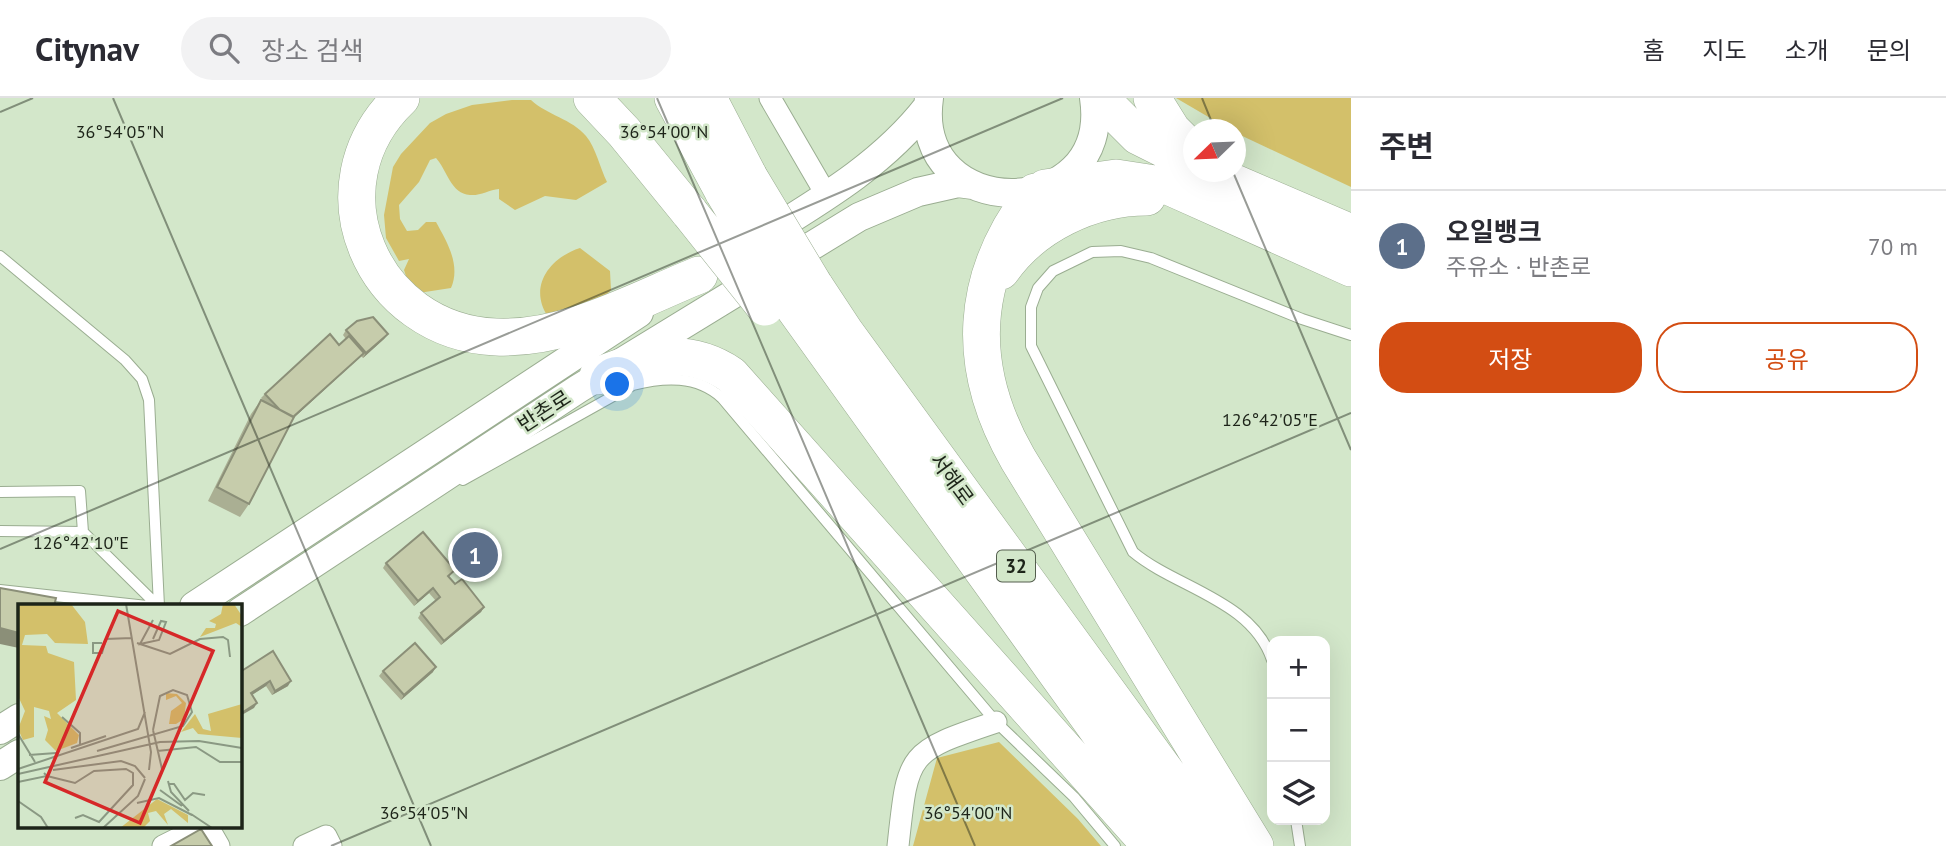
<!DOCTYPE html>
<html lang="ko">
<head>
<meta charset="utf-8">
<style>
	body { margin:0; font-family:"PT Sans","Noto Sans KR",sans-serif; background:#f2f2f3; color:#2b2b33 }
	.controls { position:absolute; right:21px; bottom:21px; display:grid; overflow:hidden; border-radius:14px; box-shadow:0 7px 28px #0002 }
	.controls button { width:63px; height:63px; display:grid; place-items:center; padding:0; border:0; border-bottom:2px solid #e1e1e2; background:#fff; color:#2b2b33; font:35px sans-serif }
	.compass { position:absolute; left:1183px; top:21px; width:63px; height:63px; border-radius:50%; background:#fff; box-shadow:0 7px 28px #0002; rotate:247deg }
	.you { position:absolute; left:618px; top:287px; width:24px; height:24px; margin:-18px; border:5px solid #fff; border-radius:50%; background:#1a73e8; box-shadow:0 0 0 10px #1a73e833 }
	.badge { display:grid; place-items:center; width:46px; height:46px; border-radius:50%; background:#d34d13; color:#fff; font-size:23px; font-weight:700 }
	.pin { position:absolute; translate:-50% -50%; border:4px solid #fff; box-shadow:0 2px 7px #0006 }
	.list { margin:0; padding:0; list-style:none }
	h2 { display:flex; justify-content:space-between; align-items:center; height:91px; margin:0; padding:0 28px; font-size:30px }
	h2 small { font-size:23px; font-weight:400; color:#7c7c81 }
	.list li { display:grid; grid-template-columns:46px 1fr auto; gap:21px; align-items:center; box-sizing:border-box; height:112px; padding:0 28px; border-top:2px solid #e1e1e2 }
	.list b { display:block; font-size:26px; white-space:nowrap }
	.list p { margin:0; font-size:23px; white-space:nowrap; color:#7c7c81 }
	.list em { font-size:23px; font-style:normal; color:#7c7c81 }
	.actions { display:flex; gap:14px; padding:21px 28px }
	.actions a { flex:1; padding:16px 0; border:2px solid #d34d13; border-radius:28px; text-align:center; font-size:24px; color:#d34d13 }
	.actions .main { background:#d34d13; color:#fff }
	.icon { flex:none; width:38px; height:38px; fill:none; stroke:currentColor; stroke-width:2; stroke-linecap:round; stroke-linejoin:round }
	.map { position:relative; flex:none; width:1351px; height:748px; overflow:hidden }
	header { display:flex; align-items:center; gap:42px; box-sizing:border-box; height:98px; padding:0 35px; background:#fff; border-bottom:2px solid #e1e1e2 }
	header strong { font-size:33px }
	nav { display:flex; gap:38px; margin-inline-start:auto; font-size:24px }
	.search { width:490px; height:63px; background:#f2f2f3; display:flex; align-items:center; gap:18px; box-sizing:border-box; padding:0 24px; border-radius:38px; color:#7c7c81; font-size:26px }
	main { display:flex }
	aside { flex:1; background:#fff }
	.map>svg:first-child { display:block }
	.green { fill:#d3c06a }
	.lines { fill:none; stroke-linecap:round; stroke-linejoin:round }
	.lane-casing { stroke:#9aad91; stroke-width:12 }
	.street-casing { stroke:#9aad91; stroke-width:23 }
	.secondary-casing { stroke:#9aad91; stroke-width:30 }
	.highway-casing { stroke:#9aad91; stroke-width:38 }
	.lane { stroke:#fff; stroke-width:10 }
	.street { stroke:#fff; stroke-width:21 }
	.secondary { stroke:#fff; stroke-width:28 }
	.highway { stroke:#fff; stroke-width:37 }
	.highway-bridge-casing { stroke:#9aad91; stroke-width:38; stroke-linecap:butt }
	.highway-bridge { stroke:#fff; stroke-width:37 }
	.wall { fill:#aaaf93 }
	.shaded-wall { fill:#8b8f78 }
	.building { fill:#c6ccab; stroke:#8b8f78; stroke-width:2 }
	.ticks { fill:none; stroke:#1d2419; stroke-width:2; stroke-opacity:0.45 }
	.labels { text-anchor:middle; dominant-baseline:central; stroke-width:5; stroke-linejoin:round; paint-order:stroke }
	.shield { fill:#d3e7ca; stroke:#545e4e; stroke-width:2 }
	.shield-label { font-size:19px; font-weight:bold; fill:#1d2419 }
	.street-label { font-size:21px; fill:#1d2419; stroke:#d3e7ca }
	.inset-road { fill:none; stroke:#8a9983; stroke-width:2 }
	.view { fill:#d62828; fill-opacity:0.15; stroke:#d62828; stroke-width:3.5 }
	.inset-edge { fill:none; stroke:#1d2419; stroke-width:3.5 }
	.ticks-label { font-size:18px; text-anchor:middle; fill:#1d2419; stroke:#d3e7ca; stroke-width:5; stroke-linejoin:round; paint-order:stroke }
</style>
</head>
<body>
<header>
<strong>Citynav</strong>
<div class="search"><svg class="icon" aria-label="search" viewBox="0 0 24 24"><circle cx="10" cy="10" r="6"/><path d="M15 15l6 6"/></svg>장소 검색</div>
<nav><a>홈</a><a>지도</a><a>소개</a><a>문의</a></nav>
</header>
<main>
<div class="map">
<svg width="1351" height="748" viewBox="0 0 1351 748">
	<rect width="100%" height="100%" fill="#d3e7ca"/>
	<path class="green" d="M1176,0H1351V89L1236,35V32L1229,31Z
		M512,2H531C547,17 572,21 586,38C596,50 600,70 607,84L576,102L545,98L515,112L499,101V91C489,92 480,98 470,97C451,96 447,72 436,60L430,62L419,84L399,107L400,121L407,133L418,132L426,124H436C447,144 461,167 451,190L412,196L404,172L409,161L399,163L386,140L384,117L393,69L401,56L430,25L446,16L472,7Z
		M580,150L610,173L611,192L599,204L548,219C528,189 549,160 580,150Z
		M999,644L1078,721L1101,748H913L937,660Z"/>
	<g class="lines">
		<defs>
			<path id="lane" d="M0,158L125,262L142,281L149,302L159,508
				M463,382L633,287C664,279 697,277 722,300L996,624L1074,699L1115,748
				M0,394L80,393L83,434L158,508
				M0,433L83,434
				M0,492L147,508
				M1272,562C1252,502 1176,490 1133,454L1031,248V209L1038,190L1053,173L1092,154L1121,153L1151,160L1302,221L1351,237
				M1296,722L1300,748"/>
			<path id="street" d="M770,0L827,98
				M208,729L219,748
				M163,748L187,736L191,729
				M304,748L326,738L331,748
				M898,748C908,655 906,654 996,624"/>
			<path id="secondary" d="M929,0C911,127 1113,126 1094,0
				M763,138C823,101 884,65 928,8
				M194,508L639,215
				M240,514L578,291L859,119L918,94L958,85L973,87
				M0,632L19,620
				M0,668L19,656"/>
			<path id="highway" d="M401,0C308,88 372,234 496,239C567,242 635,203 699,177
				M592,0L624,34L690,115
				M673,0L724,95
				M708,0L749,79
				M1100,0L1138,38L1194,66
				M1152,0L1172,32L1194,54
				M1209,74L1351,135
				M1045,90L1116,80L1168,88L1351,170
				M1035,94C969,178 965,269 1018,361L1255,748
				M1001,173C1033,127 1091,99 1147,99
				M814,187L845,234L1220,748
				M789,203L1181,748
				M598,278C643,259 687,247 731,277L1151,748"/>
		</defs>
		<use href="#lane" class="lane-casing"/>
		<use href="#street" class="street-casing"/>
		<use href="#secondary" class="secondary-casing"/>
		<use href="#highway" class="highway-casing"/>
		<use href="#lane" class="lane"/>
		<use href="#street" class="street"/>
		<use href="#secondary" class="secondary"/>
		<use href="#highway" class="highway"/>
		<defs>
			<path id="highway-bridge" d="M749,79L814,187
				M724,95L789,203
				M690,115L765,209"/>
		</defs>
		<use href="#highway-bridge" class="highway-bridge-casing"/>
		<use href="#highway-bridge" class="highway-bridge"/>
	</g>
	<path class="wall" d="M346,232L388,236L384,241L363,260L361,258L292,321L249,406L240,419L208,403L251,316L261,302L265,305L261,300L265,296L339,247L346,241L343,237Z
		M386,465L455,472L449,479L455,486L484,509L481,514L441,547L418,520L421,515L436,503L429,495L414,508L383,470Z
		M383,573L433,574L401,602L379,578Z
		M240,574L288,588L272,597L266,588L252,597L254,610Z"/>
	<path class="shaded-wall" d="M388,236L384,241L363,260L366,255Z
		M364,255L360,259L286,327L289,322Z
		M433,490L429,495L414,508L418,503Z
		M484,509L481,514L441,547L444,543Z
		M0,530L19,535V550L0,546Z
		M436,569L433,574L401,602L404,597Z
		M270,583L266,588L247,600L251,595Z
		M291,583L288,588L272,597L275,593Z
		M257,605L254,610L240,618V616Z"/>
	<path class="building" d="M373,219L388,236L366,255L346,232L357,223Z
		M330,236L339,247L349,238L364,255L293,319L280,312L265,296Z
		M261,302L294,319L249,406L217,389Z
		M423,434L455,472L448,478L455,486L462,481L484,509L444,543L421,515L440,499L433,490L418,503L386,465Z
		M0,490L56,500L54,508H19V535L0,530Z
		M415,545L436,569L404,597L383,573Z
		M273,553L291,583L275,593L270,583L251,595L257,605L240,616V574Z
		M201,731L212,748H171Z"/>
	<path class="ticks" d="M113,0L431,748M657,0L975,748M1202,0L1215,32M0,14L33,0M1233,74L1351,352M0,451L1063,0M331,748L1351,315"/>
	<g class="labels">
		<rect class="shield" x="997" y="452.5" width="38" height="31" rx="5"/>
		<g class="shield-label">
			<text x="1016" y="468">32</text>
		</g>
		<g class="street-label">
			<text transform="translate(544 313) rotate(-33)">반촌로</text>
			<text transform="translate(952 381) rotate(54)">서해로</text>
		</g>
	</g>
	<g transform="translate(18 506)">
		<rect width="224" height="224" fill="#d3e7ca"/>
		<path d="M0,0H53L67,18L70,40L37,39L29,30L7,31L4,41L28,42L30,49L56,58L58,96L39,109L61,131L59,139L38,147L27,136L30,126L26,112L33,115L31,107L16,103V133L5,136L0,125L7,107L0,92ZM205,0H216L224,12V23L218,19L182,33L188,24H197L198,20L191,17L203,10ZM148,89L159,90L168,99L166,115L158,120H151L153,107L164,99L158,92L148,96ZM224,100V134L180,130L175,124L163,128L177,110L185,125L193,127L190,110ZM139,195L170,211V219L153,205L146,210L150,221L138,207L130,209L132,217L125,224H102Z" fill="#d3c06a"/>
		<path class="inset-road" d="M108,0L133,148L131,166M135,16L122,40L141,36L148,18L143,17L135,35M84,39H75V49H84L88,35L114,34M119,39L152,50L182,35L205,33L210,36L212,53M44,113L62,129V140M135,126L144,165M0,130L17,158M53,144L88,132M79,147L165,122L174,108L169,91L155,86L142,92L135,126M139,147L178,143L202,158H224M11,151L38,149M0,165L120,125L127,108M35,166L103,157L117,162L127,174M0,170L142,138L181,137L224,144M29,172L57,179L76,167L108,165L115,169V181L81,218L65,211L57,214M150,177L153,188L171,207M0,178L29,172L26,169M150,180H156L167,196L175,189L187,191M142,186L164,202M0,197L23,213L30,224M119,199L141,194L174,211M173,210L194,224M85,224L120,192L127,175"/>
		<path class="view" d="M100,7L195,47L122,219L27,178Z"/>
		<rect width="224" height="224" class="inset-edge"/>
	</g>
	<g class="ticks-label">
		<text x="120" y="40">36°54'05"N</text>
		<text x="664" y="40">36°54'00"N</text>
		<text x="1270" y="328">126°42'05"E</text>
		<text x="81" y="451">126°42'10"E</text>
		<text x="424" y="721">36°54'05"N</text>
		<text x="968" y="721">36°54'00"N</text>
	</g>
</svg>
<div class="controls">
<button>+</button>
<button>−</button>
<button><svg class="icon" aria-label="layers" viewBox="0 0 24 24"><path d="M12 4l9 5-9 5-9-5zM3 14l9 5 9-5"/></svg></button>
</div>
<svg class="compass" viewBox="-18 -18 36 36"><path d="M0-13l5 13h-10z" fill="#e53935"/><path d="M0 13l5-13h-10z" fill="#7c7c81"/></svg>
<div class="you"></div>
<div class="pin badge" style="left:475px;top:457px;background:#5c6f8a">1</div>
</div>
<aside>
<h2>주변<small></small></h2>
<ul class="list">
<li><span class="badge" style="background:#5c6f8a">1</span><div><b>오일뱅크</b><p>주유소 · 반촌로</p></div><em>70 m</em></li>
</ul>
<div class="actions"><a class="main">저장</a><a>공유</a></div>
</aside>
</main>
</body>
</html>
